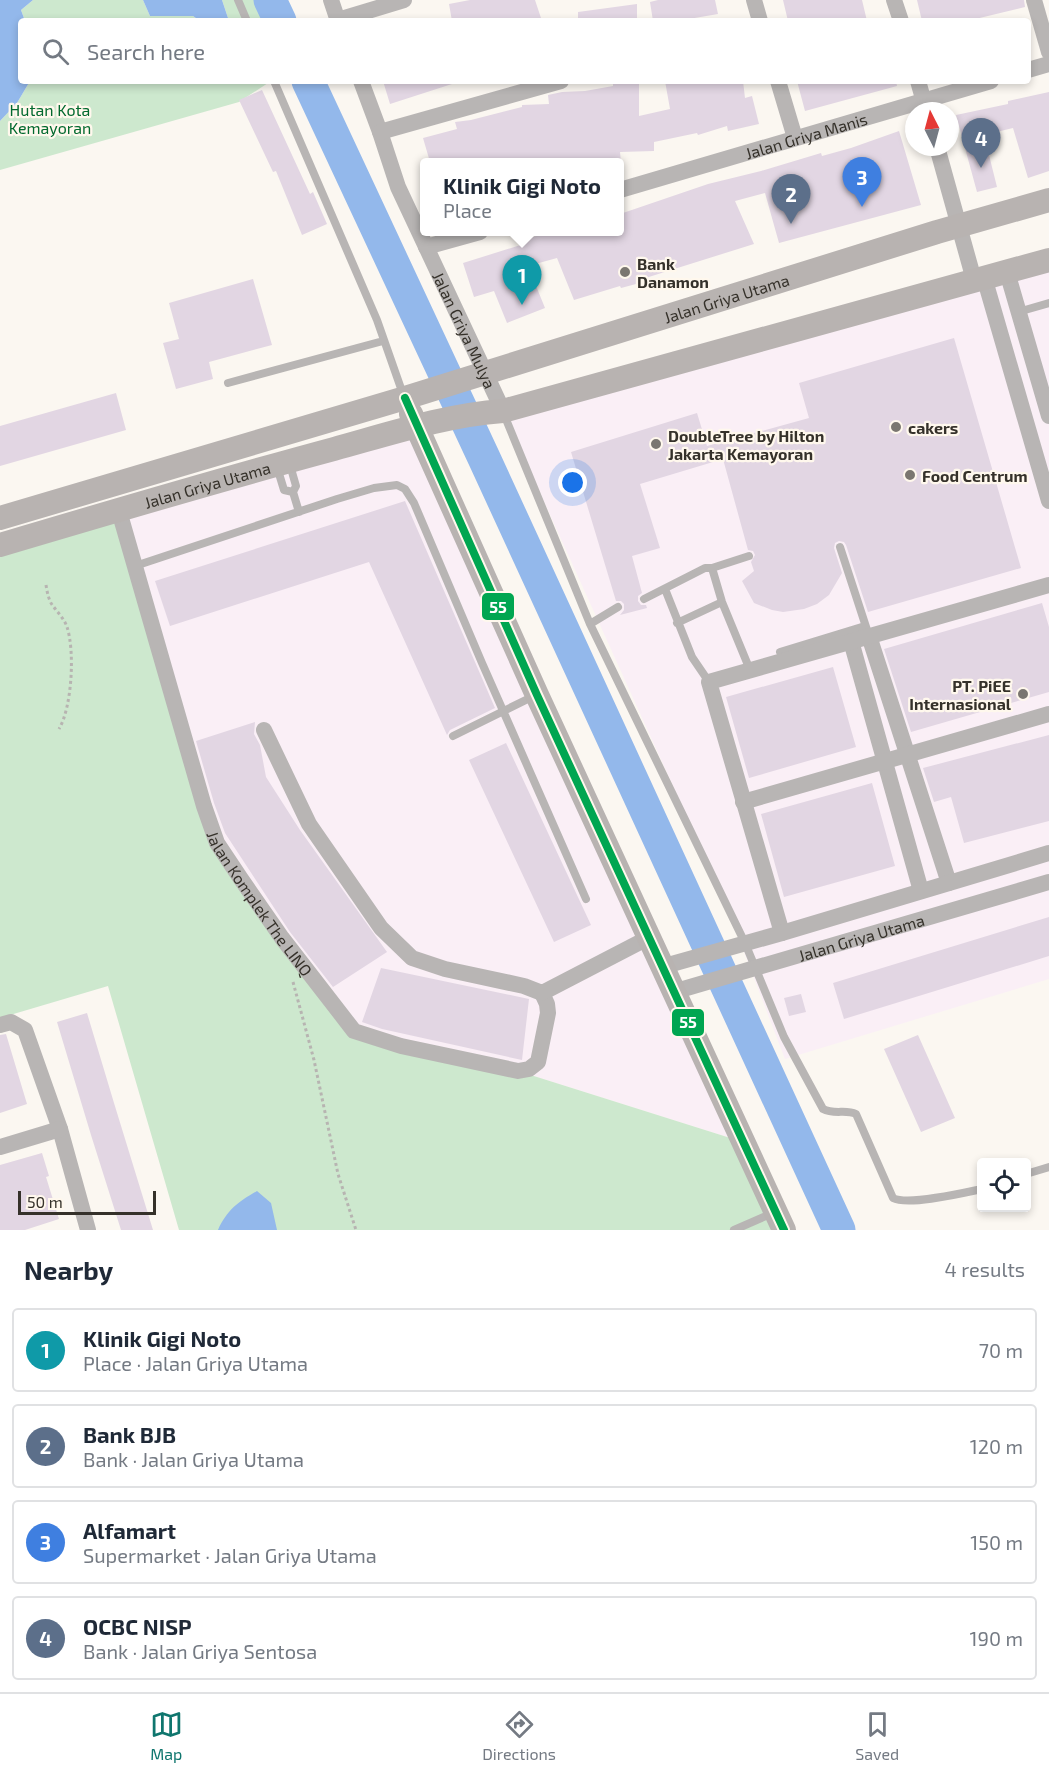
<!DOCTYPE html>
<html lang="en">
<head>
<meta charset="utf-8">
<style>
	body { margin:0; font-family:"Exo 2",sans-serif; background:#f2f2f3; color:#1f2937 }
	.controls { position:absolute; right:18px; bottom:18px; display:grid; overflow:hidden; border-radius:6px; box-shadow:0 3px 9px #0003 }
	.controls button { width:54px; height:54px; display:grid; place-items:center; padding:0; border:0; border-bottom:2px solid #e0e1e3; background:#fff; color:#1f2937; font:30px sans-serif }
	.compass { position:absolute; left:905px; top:102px; width:54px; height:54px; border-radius:50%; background:#fff; box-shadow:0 3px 9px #0003; rotate:354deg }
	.scale { position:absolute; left:18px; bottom:15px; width:138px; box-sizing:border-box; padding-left:6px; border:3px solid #35312a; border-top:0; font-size:16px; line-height:21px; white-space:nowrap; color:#35312a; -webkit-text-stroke:4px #fff8ed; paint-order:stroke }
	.you { position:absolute; left:573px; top:483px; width:21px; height:21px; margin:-15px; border:4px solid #fff; border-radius:50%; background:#1a73e8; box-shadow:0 0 0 9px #1a73e833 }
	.badge { display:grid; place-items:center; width:39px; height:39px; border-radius:50%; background:#0f766e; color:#fff; font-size:20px; font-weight:700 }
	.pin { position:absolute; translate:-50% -50px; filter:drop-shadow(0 2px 3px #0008) }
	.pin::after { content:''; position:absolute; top:32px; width:21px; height:18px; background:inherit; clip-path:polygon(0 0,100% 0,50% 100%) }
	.popup { position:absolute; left:420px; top:158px; width:204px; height:78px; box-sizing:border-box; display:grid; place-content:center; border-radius:6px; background:#fff; filter:drop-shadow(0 2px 4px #0005); font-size:20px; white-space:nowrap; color:#747a83 }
	.popup b { font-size:22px; color:#1f2937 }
	.popup::after { content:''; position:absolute; left:50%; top:100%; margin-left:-12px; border:12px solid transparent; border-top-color:#fff }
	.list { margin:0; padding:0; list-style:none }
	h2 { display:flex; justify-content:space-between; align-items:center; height:78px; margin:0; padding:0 24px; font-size:26px }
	h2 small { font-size:20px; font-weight:400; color:#747a83 }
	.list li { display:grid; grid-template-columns:39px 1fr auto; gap:18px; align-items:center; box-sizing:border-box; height:84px; margin:0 12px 12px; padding:0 12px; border:2px solid #e0e1e3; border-radius:6px }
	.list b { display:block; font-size:22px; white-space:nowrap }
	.list p { margin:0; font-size:20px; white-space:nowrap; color:#747a83 }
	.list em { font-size:20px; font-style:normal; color:#747a83 }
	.icon { flex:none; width:33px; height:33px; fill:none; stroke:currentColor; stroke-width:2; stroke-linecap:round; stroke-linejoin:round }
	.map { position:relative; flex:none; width:1049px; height:1230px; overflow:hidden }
	.search { position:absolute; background:#fff; box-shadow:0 3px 9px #0003; left:18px; right:18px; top:18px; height:66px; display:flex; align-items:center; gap:15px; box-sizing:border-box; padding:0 21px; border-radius:6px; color:#747a83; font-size:22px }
	.sheet { height:462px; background:#fff }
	nav { display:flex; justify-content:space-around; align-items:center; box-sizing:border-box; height:84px; border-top:2px solid #e0e1e3; background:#fff; font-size:16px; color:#747a83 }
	nav a { display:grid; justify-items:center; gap:3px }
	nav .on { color:#0f766e }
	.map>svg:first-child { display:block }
	.commercial { fill:#faeff6 }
	.green { fill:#cde8ce }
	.water { fill:#93b8eb }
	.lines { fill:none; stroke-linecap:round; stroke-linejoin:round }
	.river { stroke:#93b8eb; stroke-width:33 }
	.building { fill:#e2d6e3 }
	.path { stroke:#b7b4b1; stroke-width:3; stroke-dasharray:3 3; stroke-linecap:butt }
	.lane { stroke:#b8b5b4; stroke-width:8 }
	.street { stroke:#b8b5b4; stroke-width:16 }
	.secondary { stroke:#b8b3b1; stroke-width:24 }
	.bus-1-casing { stroke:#fff8ed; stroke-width:12 }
	.bus-1 { stroke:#00a651; stroke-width:8 }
	.poi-dot { fill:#7a7670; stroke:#fff8ed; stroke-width:2 }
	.labels { text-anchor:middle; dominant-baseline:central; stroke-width:4.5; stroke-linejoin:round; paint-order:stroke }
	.park-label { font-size:16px; fill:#02692e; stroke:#fff8ed }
	.street-label { font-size:16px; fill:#35312a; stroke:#fff8ed }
	.poi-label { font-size:16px; font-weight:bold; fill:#35312a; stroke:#fff8ed; text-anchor:start }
	.line-badge { stroke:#fff8ed; stroke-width:2 }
	.badge-label { font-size:16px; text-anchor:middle; font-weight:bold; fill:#fff }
</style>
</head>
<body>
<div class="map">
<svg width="1049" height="1230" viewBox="0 0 1049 1230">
	<rect width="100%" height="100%" fill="#fbf7f1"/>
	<path class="commercial" d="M1049,261V979L785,1059L721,892L503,411Z
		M416,427L743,1142L518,1071L354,1031L217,843L119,511Z"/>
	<path class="green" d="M33,0H143L150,16H193L200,21H25L21,10Z
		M222,0H263L272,21H229Z
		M30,81H271L239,102L0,170V121L17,103Z
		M119,511L207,817L354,1031L518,1071L743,1142L784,1230H179L108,986L0,1018V545Z"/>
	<path class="water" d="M0,0H33L21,10L25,21H21V81H30L17,103L0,121Z
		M143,0H222L229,21H200L193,16H150Z
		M257,1191L271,1203L277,1230H218C227,1210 238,1202 257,1191Z"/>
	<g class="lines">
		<path class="river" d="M270,0L280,21
			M308,81L484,458L839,1230"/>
	</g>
	<path class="building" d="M470,0H535L542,21H452L449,4Z
		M658,0H715L718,14L677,21H653L650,2Z
		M783,0H862L867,21H788Z
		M917,0H1024L1025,7L967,21H922Z
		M637,4V21H578V12Z
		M383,81H452V84L390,104Z
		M613,81H639V116L670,109L665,81H743L745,98L752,96L759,124L728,131L727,126L698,135L697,133L654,142V151L620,152L621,162H430L423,138L457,129L455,122L471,120L522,107V105L549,104L548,95L562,92L585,91L613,86Z
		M797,81H896L897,86L805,111Z
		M262,90L310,194L313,192L327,224L302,235L276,171L273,172L239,100Z
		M1049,92V171L1028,178L1013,128L984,135L997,187L977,192L956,115L1008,104V101Z
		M899,131L921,205L779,243L765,193L735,201L754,244L636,281V284L621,288L620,286L574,300L557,258L528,266L545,308L507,323L494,291L474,297L463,263L527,243L526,239L554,231H620V214L708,184L761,171L821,153L822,156L851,148Z
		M253,279L272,345L209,362L213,379L176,389L163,343L179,339L169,303Z
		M954,338L1021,568L868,612L846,545L844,542L839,541L835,543L834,548L842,573L829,595L817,604L804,609L783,612L772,610L754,603L742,581L754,571L751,562L755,555L753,551L748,550L723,459L640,484L660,548L632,556L642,593L638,596V601L641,605H646L647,608L620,615L624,610V604L621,601H616L571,452L697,413L707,446L809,418L799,383Z
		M116,393L126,430L0,466V426Z
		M405,501L495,708L450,730L447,735L369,562L170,626L155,581Z
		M1042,603L1049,627V692L911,732L884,649Z
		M833,667L856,747L749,778L726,697Z
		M255,722L254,734L260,745L266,777L300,830L387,952L333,987L290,932L225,833L214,803L196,741Z
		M1049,735V821L964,843L951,797L934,802L923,768Z
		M506,743L591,925L554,942L469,760Z
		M872,783L895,866L784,897L761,814Z
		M1049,917V956L844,1019L833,983Z
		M381,968L529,999L522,1060L382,1029L362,1022Z
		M801,994L806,1012L789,1016L784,998Z
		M87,1013L114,1103L153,1230H121L91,1135L57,1022Z
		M6,1034L27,1104L0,1113V1035Z
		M918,1035L955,1118L921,1132L884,1049Z
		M42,1153L49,1176L46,1177L59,1219L25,1230H0V1165Z"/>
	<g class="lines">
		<path class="path" d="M46,585C47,591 48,597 51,603C56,611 64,618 67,627C75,651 72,707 59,729
			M293,982L314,1060L338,1174L356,1230"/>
		<path class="lane" d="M238,0L247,21
			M274,81L377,320L404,397
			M1018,312L1049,303
			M228,383L383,341
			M503,412L590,624L745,943L784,1037L823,1109C834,1115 846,1109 856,1114L893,1198C908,1206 963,1193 982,1189
			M290,465L296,486L293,492L299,512
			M277,467L284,490L293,492
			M840,547L869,636
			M135,566L337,499L374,488L397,485L405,489L414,503L482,663L586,899
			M712,568L749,556
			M665,589L692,657L709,682
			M644,599L705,568H712L722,602L750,670
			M677,623L722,602
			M590,624L618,607
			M780,652L865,626
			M453,736L536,695
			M1026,1174L1049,1167
			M734,1230L775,1212"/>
		<g class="street">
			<path d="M331,0L338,21"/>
			<path d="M754,0L760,21"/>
			<path d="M894,0L901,21"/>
			<path d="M1034,0L1049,52"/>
			<path d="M338,20L404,0"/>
			<path d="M1028,70L1049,64"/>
			<path id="s1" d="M361,81L380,132L398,187L503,411"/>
			<path d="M778,81L795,138"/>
			<path d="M918,81L926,109"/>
			<path d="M380,132L561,81"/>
			<path d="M937,147L974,280"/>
			<path id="s2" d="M620,190L991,81"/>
			<path d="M426,247L480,232"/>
			<path d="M1007,272L1049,416"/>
			<path d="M984,277L1049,501"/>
			<path id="s3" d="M119,511L204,806L217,843L241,879L282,938L354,1031L401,1046L518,1071L529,1069L538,1062L548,1013L547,1004L542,993"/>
			<path d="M869,636L949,883"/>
			<path d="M851,641L921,891"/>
			<path d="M264,730L309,824L381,928L412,958L445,969L524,986L542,993L648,938"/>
			<path d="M743,802L1049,714"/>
			<path d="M782,933L709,682L1049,585"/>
			<path d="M661,967L782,933L1049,853"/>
			<path id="s4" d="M673,992L1049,882"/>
			<path d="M0,1025L11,1022L25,1030L60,1129L88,1230"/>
			<path d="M0,1147L60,1129"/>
		</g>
		<g class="secondary">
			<path d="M411,414L537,695L784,1230"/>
			<path id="s5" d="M0,518L405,398L937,232L1049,200"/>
			<path id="s6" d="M0,545C111,512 222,479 334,449C389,434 446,415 503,411L1049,260"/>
		</g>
		<defs>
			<path id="bus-1" d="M405,398L537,695L784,1230"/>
		</defs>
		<use href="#bus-1" class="bus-1-casing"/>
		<use href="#bus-1" class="bus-1"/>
	</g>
	<g class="poi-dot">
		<circle cx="625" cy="272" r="6"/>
		<circle cx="896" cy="427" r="6"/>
		<circle cx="656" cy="444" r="6"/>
		<circle cx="910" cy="475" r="6"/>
		<circle cx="1023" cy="694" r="6"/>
	</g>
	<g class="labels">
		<g class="park-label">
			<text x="50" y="109">Hutan Kota<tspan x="50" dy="18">Kemayoran</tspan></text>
		</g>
		<g class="street-label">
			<text stroke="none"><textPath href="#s2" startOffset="194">Jalan Griya Manis</textPath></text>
			<text stroke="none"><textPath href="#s5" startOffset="759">Jalan Griya Utama</textPath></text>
			<text stroke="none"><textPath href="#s1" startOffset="270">Jalan Griya Mulya</textPath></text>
			<text stroke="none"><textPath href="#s6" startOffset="216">Jalan Griya Utama</textPath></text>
			<text stroke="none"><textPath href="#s3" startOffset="420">Jalan Komplek The LINQ</textPath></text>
			<text stroke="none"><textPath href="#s4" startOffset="196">Jalan Griya Utama</textPath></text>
		</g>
		<g class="poi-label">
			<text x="637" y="263">Bank<tspan x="637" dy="18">Danamon</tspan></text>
			<text x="908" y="427">cakers</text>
			<text x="668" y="435">DoubleTree by Hilton<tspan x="668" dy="18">Jakarta Kemayoran</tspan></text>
			<text x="922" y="475">Food Centrum</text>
			<text x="1011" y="685" text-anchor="end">PT. PiEE<tspan x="1011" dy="18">Internasional</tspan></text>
		</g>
	</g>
	<g class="line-badge">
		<rect x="481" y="592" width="34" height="29" rx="6" fill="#00a651"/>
		<rect x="671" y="1008" width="34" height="29" rx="6" fill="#00a651"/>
	</g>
	<g class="badge-label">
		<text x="498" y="613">55</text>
		<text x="688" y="1028">55</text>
	</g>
</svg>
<div class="controls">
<button><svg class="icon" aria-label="locate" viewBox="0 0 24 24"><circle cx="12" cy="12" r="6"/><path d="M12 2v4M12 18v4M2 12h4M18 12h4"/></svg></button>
</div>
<svg class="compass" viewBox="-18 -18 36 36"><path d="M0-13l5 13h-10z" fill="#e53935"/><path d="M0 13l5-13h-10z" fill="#747a83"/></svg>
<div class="scale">50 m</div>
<div class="you"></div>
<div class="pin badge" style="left:522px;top:305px;background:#0f9aa8">1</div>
<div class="popup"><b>Klinik Gigi Noto</b>Place</div>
<div class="pin badge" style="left:791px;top:224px;background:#5c6f8a">2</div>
<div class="pin badge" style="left:862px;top:207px;background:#3f7fe0">3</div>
<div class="pin badge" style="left:981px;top:168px;background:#5c6f8a">4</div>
<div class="search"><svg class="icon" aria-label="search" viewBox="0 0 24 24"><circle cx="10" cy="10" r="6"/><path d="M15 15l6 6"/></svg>Search here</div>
</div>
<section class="sheet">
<h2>Nearby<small>4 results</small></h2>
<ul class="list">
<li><span class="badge" style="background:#0f9aa8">1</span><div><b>Klinik Gigi Noto</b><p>Place · Jalan Griya Utama</p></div><em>70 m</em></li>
<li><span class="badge" style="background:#5c6f8a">2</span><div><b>Bank BJB</b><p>Bank · Jalan Griya Utama</p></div><em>120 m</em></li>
<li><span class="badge" style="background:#3f7fe0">3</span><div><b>Alfamart</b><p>Supermarket · Jalan Griya Utama</p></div><em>150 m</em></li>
<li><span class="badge" style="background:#5c6f8a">4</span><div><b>OCBC NISP</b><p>Bank · Jalan Griya Sentosa</p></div><em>190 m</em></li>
</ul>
</section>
<nav>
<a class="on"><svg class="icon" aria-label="map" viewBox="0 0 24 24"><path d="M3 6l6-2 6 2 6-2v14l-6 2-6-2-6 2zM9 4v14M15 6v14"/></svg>Map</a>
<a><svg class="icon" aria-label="directions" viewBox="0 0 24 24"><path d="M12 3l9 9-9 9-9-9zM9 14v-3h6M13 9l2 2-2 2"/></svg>Directions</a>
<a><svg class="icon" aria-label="saved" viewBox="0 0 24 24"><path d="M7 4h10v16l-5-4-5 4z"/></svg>Saved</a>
</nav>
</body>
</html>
